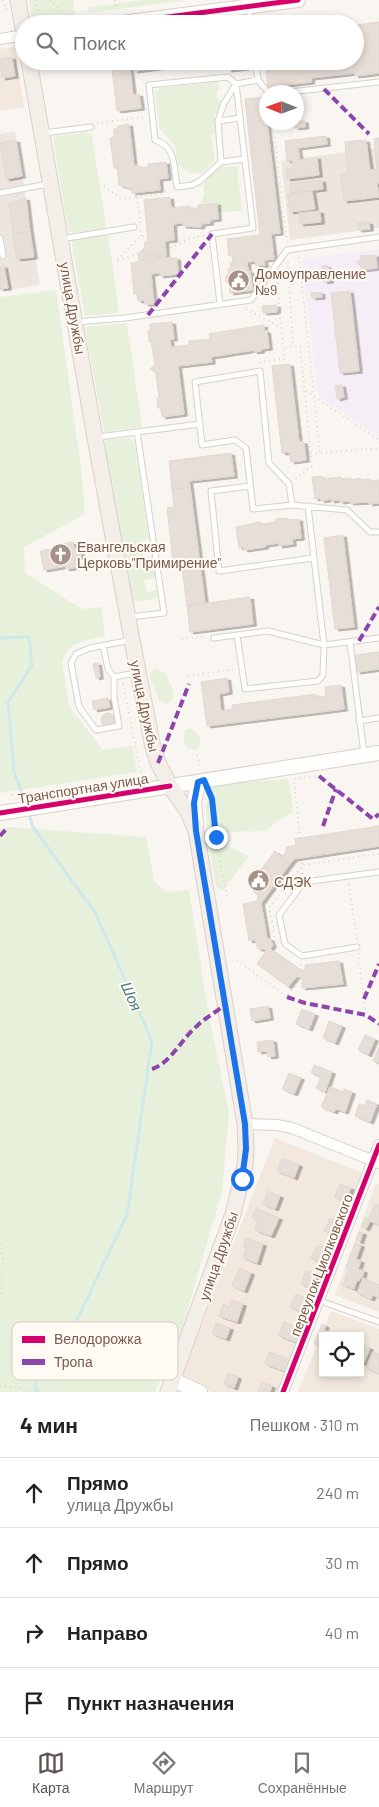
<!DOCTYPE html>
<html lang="ru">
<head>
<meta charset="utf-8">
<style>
	body { margin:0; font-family:Barlow,sans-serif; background:#f6f6f6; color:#222 }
	.controls { position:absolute; right:15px; bottom:15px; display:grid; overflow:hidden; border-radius:0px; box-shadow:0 2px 8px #0003 }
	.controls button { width:45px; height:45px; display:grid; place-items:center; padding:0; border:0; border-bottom:1px solid #e0e0e0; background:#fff; color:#222; font:25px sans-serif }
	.compass { position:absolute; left:259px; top:85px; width:45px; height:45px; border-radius:50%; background:#fff; box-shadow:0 2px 8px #0003; rotate:271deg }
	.stop { position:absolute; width:15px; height:15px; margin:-11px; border:4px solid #1a73e8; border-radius:50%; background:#fff }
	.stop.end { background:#1a73e8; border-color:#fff; box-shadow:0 1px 5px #0008 }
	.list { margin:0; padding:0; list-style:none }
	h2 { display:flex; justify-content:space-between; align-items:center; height:65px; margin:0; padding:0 20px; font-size:21px }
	h2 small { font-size:16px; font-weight:400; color:#767676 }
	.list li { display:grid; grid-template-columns:32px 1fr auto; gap:15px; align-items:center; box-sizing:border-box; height:70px; padding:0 20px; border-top:1px solid #e0e0e0 }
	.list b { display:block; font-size:19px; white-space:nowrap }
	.list p { margin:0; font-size:16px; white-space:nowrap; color:#767676 }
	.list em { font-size:16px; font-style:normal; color:#767676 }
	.icon { flex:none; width:28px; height:28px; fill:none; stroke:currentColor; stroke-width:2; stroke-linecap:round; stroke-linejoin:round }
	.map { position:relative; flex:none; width:379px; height:1392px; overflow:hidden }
	.search { position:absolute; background:#fff; box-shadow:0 2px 8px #0003; left:15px; right:15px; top:15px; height:55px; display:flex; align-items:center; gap:12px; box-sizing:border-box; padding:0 18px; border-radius:28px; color:#767676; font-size:19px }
	.sheet { height:345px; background:#fff }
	nav { display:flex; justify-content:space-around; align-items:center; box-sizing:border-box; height:70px; border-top:1px solid #e0e0e0; background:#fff; font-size:14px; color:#767676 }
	nav a { display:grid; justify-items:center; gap:2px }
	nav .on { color:#5d544f }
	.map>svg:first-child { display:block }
	.residential { fill:#f2e8de; fill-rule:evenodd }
	.industrial { fill:#ede5e0 }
	.education { fill:#f6eef6 }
	.green { fill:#e7f0db }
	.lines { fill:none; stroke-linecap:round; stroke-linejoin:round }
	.stream { stroke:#d0e8ea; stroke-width:3 }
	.building { fill:#e6ded7; stroke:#e2d8d2; filter:url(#shadow) }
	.lane-casing { stroke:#d7d1cb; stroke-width:7 }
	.street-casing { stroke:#d7d1cb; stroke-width:12 }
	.secondary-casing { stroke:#d9d2cb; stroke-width:16 }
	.primary-casing { stroke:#dad1cc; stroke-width:17 }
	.path { stroke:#dcd5d0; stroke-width:2; stroke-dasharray:1 4; stroke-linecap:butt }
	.lane { stroke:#fefefd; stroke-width:5 }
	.street { stroke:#fefefd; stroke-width:10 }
	.secondary { stroke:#fefefd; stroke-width:14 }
	.primary { stroke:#f3eee8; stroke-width:15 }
	.quiet { stroke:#8e44ad; stroke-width:4; stroke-dasharray:8 4; stroke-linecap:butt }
	.cycleway-casing { stroke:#fffaf3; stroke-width:8 }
	.cycleway { stroke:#d6006c; stroke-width:5 }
	.route { stroke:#1a73e8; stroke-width:6 }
	.labels { text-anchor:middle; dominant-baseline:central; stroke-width:4; stroke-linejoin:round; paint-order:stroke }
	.poi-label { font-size:14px; fill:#7a5c4d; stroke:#fffaf3; text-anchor:start }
	.street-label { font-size:14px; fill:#7a5c4d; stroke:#fffaf3 }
	.water-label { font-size:15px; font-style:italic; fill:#437c86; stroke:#fffaf3 }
	.key { fill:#fffaf3; stroke:#d7cbc1; stroke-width:1 }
	.key-label { font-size:14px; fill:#7a5c4d }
</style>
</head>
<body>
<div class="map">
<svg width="379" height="1392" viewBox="0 0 379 1392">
	<defs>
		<filter id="shadow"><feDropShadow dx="3.5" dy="2" stdDeviation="0" flood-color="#0004"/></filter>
	</defs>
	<rect width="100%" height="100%" fill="#f9f5f0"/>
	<path class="residential" d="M15,47L24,107L0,111V49Z
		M275,1138L370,1176L285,1392H212L180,1380Z
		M376,1183L379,1185V1312L335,1295Z
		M331,1311L379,1329V1392H298ZM323,1336H360V1373H323Z"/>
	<path class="industrial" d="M15,131L40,285L0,291V134Z
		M377,148L379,171V228L290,240L281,161Z"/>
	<path class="education" d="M378,249L379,257V437L318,396L302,259Z"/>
	<path class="green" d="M29,0H73L77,24H38L32,21Z
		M144,0H186L88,13V7Z
		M216,82L219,84L220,89L217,90V100H221V106L215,116V133L211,135L215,160L202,173H190L178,165L175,146L159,128L155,93L160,88Z
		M86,132L92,136L106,225L103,230L73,233L68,231L53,137Z
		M237,166L242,211L218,212L217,202L201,204V200L204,197V181L219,167Z
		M102,235L108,236L119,310L117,313L85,316L72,245L73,240Z
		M56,290L81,468L85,514L24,547L25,573L82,609L101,607L105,636L84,641L73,645L66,652L62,662L69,706L103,750L132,746L137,772L0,793V297Z
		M127,323L142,427L104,432L85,327Z
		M129,438L134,442L149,537L141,542L144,558L151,557L154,560L156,578L144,580L147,592L157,590L159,595L155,599L136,602L131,598L104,444L108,440Z
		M155,668L166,674L173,690V700L166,704L159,700L150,678L151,671Z
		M189,728L196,732L201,739L198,748L192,750L186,747L183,738L185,731Z
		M286,779L289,781L293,810L292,813L277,821L267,831L217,832L208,827L205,805L214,786L243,782Z
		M8,827L146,837L154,881L166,892L189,890L209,1017L229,1112L222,1191L182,1329L155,1392H0V829Z
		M216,841L249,856L223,890L216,887L209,846L211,843Z"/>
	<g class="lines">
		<path class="stream" d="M0,638L29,637L32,665L8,702L14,771L26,806
			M28,812L33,827L96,914L152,1041L127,1215L61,1353L35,1383L37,1392"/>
	</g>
	<path class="building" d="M379,22V73L355,76V73L311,78V82L268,87L265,61H355V25Z
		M12,57L15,76L2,78L0,59Z
		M111,61H210L134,71V68L130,69L133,95L139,94L141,108L117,111Z
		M227,61H245L246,68L228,70Z
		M264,97L280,233L271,234L274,259L264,260L265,265L256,266L255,261L247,262L248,271H250L253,290L230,293L229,282H226V275H229L228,269H231L230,263H233L232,255L229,256L227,239L260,235L245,99Z
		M296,121H305V127L295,128L294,122Z
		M129,124L134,166L138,165L139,168L148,167V164L166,162L168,178L159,179L160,190L132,193V189L119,185L117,168H114L110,138L114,137V129H118V126Z
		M326,136L327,144L298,148L300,160L317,157L319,175L287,179L286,169H293L292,160L287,161L285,141Z
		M379,138V183H377L379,197L344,201L340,174L348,173L345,142L366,140L370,170L377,169L374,139Z
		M16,140L22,176L6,179L0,143Z
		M322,180L323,189L291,193L290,184Z
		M312,191L315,209L290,212L288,194Z
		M170,197L171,208L190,206V209L198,208V205L217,203L218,219L210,220V223L201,224V227L183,226L182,223L173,224L174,240L165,241L166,256L157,257V254L147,255L148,259L139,260L138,254L145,247L144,242H148L144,200Z
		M26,198L30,231L13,234L9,203Z
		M320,211L321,222L300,224L299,213Z
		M369,222L370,229L358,230V223Z
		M30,231L34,257L17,259L13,234Z
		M157,254V257L177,258L178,274L160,276V273L151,274L154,304H145V300L138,301L137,293L134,294L131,263L148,259L147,255Z
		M376,255L377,268L361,270V265H358L357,261H361L360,256Z
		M4,266L8,288L0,289V267Z
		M322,266H328L330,281L324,282Z
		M350,291L359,371L340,373L331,293Z
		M321,292L322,297L312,298L311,293Z
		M277,305V312L263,313L262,306Z
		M172,322L174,339H170L171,347L189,345V341L210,339L209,334L264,325V331H267L269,348L261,349V351L254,352V350L211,357L212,362L178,366L184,414L162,417L161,408H158L157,399L159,398L156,373L150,369L155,364L151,342H149L148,331H150V324Z
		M290,364L299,442H304L306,460L291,462L289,452L282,453L272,366Z
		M342,385L344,397L337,399L335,386Z
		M231,453L234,476L189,481L190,487L172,489L169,461Z
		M322,476V479L341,477L342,479L351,478L352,480L360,478L361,480L370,479L371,481L379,480V504V503L369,504V502L350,503L349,501L340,502V500L331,501V499L321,501V498L315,499L312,477Z
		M190,487L205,603L187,606L181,560L173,561L167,508L174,507L172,489Z
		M287,518V520L299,519L301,538L292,539L293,544L279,546V543L265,545V547L244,550V547L239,548L236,527L260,522L261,524L276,522V519Z
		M343,535L354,627L335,629L324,538Z
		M73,542L74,549L80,548L81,557L76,558L78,567L66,569V566L44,570L40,551L62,547V544Z
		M250,597L253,624L190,632L187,606Z
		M379,652V669L357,672L355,655Z
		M98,663L100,677L96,678L93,664Z
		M227,678L229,692L219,694L221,711L233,709L232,705L316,694V697L326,696L325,687L341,685L344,709L207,726L201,682Z
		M108,698L110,707L94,710L92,701Z
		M101 720a7 7 0 1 1 14 0a7 7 0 1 1-14 0Z
		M379,826V846L294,859L290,864L281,857L286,852V847L296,845L295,839Z
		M275,851L290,864L261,903L267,938L270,939L273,945L270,949L300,970H305V965L339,961L343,984L302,988V979L297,976L288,987L257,964L266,951L264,949H258L255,940L249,941L243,904L257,901L258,896L253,891L256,887L251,883Z
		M268,1006L270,1018L252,1021L250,1009Z
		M302,1009L315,1014L309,1029L296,1024Z
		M329,1021L342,1026L335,1043L323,1038Z
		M365,1035L375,1039L368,1055L358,1050Z
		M273,1040L275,1056L268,1057L267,1051L258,1052L257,1042Z
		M379,1047V1063L373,1061Z
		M314,1065L332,1072L325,1092L316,1088L321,1077L311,1073Z
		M289,1073L301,1078L294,1094L282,1089Z
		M330,1087L343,1092L344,1089L352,1092L345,1112L336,1109L334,1112L321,1107Z
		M367,1100L377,1104L370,1122L355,1116L359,1104L364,1106Z
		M282,1158L299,1165L294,1178L277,1171Z
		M340,1184L351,1188L345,1202L335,1197Z
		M268,1191L280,1196L275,1209L263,1204Z
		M375,1204L379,1205V1225L370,1221L366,1229L362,1227L365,1218L369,1219Z
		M256,1208L279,1218L271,1236L255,1230L258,1221L252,1218Z
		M330,1218L340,1222L334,1236L324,1231Z
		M359,1232L363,1233L360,1242L356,1240Z
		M246,1238L263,1244L257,1263L243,1258L246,1248L243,1247Z
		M355,1243L361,1245L356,1259L361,1261L358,1269L364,1271L362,1278L360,1277L359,1281L357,1280L354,1289L343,1285L349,1269L346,1267Z
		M317,1245L327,1249L321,1262L311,1258Z
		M239,1268L251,1273L244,1291L232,1286Z
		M306,1271L316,1275L311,1288L301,1284Z
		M363,1278L379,1285V1298L373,1295L371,1299L357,1293Z
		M296,1294L306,1298L300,1311L290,1307Z
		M231,1300L243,1304L237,1322L219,1316L223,1304L229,1307Z
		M284,1322L301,1329L296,1342L279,1336Z
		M216,1323L230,1328L226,1339L212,1334Z
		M322,1324L326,1326L324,1330L337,1336H323V1348L314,1344Z
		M360,1344L370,1348L363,1364L360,1362Z
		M269,1352L289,1359L285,1371L265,1364Z
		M373,1352L379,1354V1374L366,1368Z
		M228,1373L238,1377L234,1388L224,1384Z
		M262,1382L272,1386L270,1392H258Z"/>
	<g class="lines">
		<defs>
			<path id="lane" d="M249,7L251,24
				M255,61L258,80L268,92
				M290,92L379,82
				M218,121L224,103L236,84L253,228L212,234L220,304
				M44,133L91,127
				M245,159L221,162L200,181L192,185L177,187C174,168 176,146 155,140L149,85L228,77L236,84L258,80
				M221,162L218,121L240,118
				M0,193L48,184
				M0,238L3,256
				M61,239L134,227
				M75,322L125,318L251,300L287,250L379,237
				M260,371L269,463L289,484L292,505L253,509L246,448L235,440L202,445L195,382Z
				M98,437L200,424
				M250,486L211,491L219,571L313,558
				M292,505L347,510L370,532H379
				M129,617L164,613L137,432
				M237,635L245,689L318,681L323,675L324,645L308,506
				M214,638L268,631L324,645L379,638
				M131,640L90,648L76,654L71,663L79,707L96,730L119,726L114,697V677L136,673
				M350,642L364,754
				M103,646L108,669L114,677
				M359,721L379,718
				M357,947L302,956L285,944L279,915L304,882L379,872
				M318,1300L379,1322"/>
			<path id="street" d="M0,39L24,35
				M245,1124L277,1125L292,1128L379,1163
				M283,1392L379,1145"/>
			<path id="secondary" d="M114,24L298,0
				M0,813L379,753
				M196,825L194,803L198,782
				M173,1380L200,1392"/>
			<path id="primary" d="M18,0L24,34
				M29,61L95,438L132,640L152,743L158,763L170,786L188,812L196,831L245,1124L246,1149L245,1165L233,1214L168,1392"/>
		</defs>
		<use href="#lane" class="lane-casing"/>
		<use href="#street" class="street-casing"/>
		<use href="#secondary" class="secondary-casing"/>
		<use href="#primary" class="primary-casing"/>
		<path class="path" d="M2,0L7,10
			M36,0L39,20
			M50,0L66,16
			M115,0L116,10
			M273,122L287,242
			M97,123L145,117
			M104,186L121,199L137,197
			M140,223L137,197L161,194L170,190
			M141,230V236
			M166,250L189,239L205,235
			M138,254L116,261L141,236H148
			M299,257L320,453
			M288,262L293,347
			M277,278L283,348
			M246,309L282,328
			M260,363V362L285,359L283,348L300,346L312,466L294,480
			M306,391L379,440
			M311,454L379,448
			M182,639L206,636
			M188,676L235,669
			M123,683L141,774
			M197,755L201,769
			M209,792L212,799L215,837L227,896
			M12,795L31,792
			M300,838L294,779L319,776
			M301,858L303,876
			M349,884L357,941
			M271,917L269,908L302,865L379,854
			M272,921L276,946L278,948
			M358,953L366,1015
			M237,960L287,997L298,982L299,977
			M300,970L301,963
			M0,1238L3,1260L0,1298
			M0,1386L16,1387L31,1392H53"/>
		<use href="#lane" class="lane"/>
		<use href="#street" class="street"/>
		<use href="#secondary" class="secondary"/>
		<use href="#primary" class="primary"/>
		<path class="quiet" d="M324,89L369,134
			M148,315L212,234
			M359,641L379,607
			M158,763L189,684
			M319,776L373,819L379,814
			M323,826L336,789
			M0,836L8,827
			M287,997L305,1003L366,1015L379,1024
			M364,999L379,964
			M152,1069C171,1063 182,1038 197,1026C205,1018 216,1012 225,1005"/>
		<defs>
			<path id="cycleway" d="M114,24L298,0
				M0,813L170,786
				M283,1392L379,1145"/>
		</defs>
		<use href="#cycleway" class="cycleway-casing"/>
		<use href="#cycleway" class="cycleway"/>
	</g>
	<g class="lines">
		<path class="route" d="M216,837L212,799L204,780L198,782L194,803L196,831L245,1124L246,1149L242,1179"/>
	</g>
	<defs>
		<symbol id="civic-disc" viewBox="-11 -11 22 22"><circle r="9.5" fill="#a69286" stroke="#fffaf3"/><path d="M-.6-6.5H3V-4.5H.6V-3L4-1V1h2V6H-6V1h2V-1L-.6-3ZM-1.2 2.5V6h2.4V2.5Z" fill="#fff"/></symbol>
		<symbol id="church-disc" viewBox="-11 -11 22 22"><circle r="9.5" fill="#a69286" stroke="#fffaf3"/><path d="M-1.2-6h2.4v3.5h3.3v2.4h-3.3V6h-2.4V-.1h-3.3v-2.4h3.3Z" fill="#fff"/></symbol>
	</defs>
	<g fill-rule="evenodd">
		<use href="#civic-disc" x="226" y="268" width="25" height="25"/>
		<use href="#church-disc" x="48" y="542" width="25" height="25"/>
		<use href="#civic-disc" x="246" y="868" width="25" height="25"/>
	</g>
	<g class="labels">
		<g class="poi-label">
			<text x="255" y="273">Домоуправление<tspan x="255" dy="16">№9</tspan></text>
			<text x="77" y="546">Евангельская<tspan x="77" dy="16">Церковь"Примирение"</tspan></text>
			<text x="274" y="881">СДЭК</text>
		</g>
		<g class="street-label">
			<text transform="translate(73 308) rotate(80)">улица Дружбы</text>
			<text transform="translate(145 706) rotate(78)">улица Дружбы</text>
			<text transform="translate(83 788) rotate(-9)">Транспортная улица</text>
			<text transform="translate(218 1256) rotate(-71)">улица Дружбы</text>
			<text transform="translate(321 1265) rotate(-69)">переулок Циолковского</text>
		</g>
		<g class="water-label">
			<text transform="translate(132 996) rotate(66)">Шоя</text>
		</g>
	</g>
	<rect x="12" y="1322" width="166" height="58" rx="8" class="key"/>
	<rect x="22" y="1336" width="23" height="7" fill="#d6006c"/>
	<rect x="22" y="1359" width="23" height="6" fill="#8e44ad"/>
	<g class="key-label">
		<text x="54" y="1344">Велодорожка</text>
		<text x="54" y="1367">Тропа</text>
	</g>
</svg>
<div class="controls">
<button><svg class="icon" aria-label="locate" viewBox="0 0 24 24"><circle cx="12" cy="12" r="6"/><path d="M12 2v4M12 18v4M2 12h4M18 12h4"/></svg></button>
</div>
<svg class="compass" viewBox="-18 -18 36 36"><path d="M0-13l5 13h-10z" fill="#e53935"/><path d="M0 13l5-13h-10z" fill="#767676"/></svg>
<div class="stop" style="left:242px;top:1179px"></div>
<div class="stop end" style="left:216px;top:837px"></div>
<div class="search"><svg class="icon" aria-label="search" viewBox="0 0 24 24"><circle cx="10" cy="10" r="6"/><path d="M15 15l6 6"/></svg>Поиск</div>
</div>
<section class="sheet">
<h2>4 мин<small>Пешком · 310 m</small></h2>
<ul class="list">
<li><svg class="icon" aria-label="ahead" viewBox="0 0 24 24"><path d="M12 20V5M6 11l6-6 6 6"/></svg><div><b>Прямо</b><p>улица Дружбы</p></div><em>240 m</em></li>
<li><svg class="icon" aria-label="ahead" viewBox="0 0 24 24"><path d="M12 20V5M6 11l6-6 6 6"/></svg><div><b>Прямо</b></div><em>30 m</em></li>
<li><svg class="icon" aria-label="right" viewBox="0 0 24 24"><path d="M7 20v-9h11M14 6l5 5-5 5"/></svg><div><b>Направо</b></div><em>40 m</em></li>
<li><svg class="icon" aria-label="arrive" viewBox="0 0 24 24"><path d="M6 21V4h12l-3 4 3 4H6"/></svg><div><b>Пункт назначения</b></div></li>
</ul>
</section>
<nav>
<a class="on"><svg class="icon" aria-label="map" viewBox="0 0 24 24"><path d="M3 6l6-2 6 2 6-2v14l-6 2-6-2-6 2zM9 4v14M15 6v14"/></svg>Карта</a>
<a><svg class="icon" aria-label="directions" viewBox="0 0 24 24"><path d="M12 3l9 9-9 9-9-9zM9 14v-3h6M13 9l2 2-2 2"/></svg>Маршрут</a>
<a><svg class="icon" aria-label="saved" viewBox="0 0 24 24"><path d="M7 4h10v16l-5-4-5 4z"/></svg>Сохранённые</a>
</nav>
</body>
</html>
